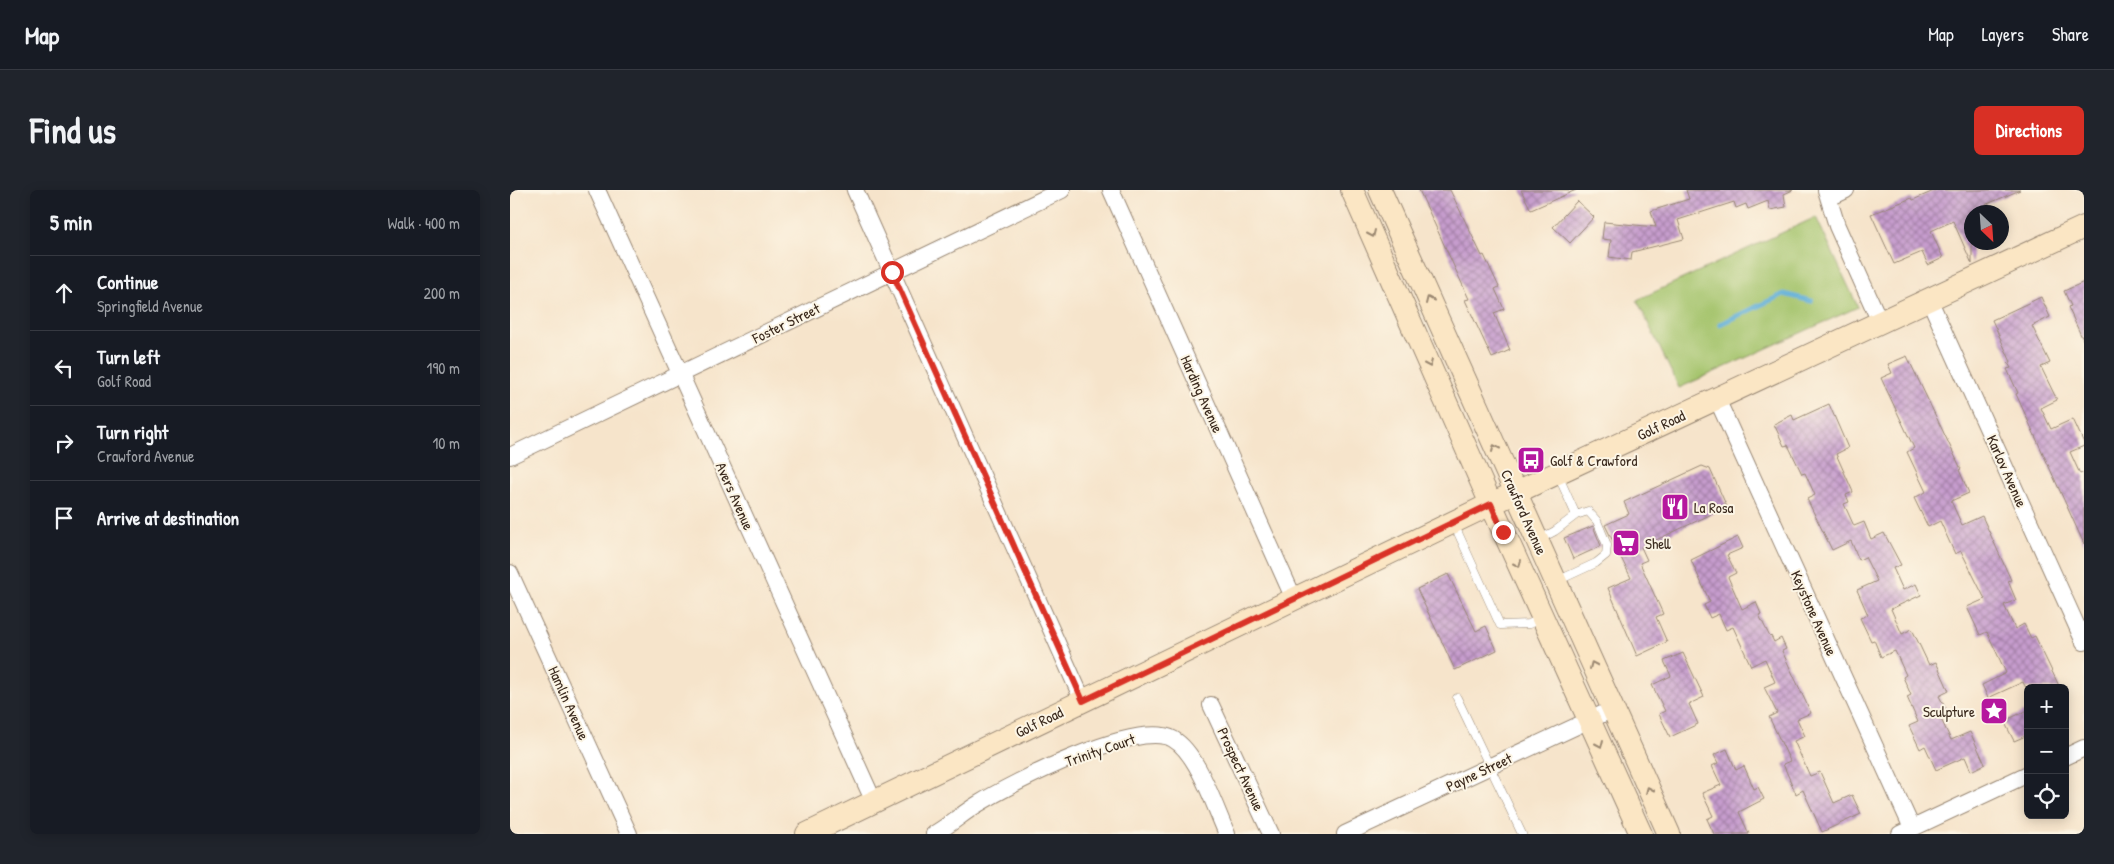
<!DOCTYPE html>
<html lang="en">
<head>
<meta charset="utf-8">
<style>
	body { margin:0; font-family:"Patrick Hand",sans-serif; background:#20242c; color:#f1f3f6 }
	.controls { position:absolute; right:15px; bottom:15px; display:grid; overflow:hidden; border-radius:8px; box-shadow:0 2px 12px #0003 }
	.controls button { width:45px; height:45px; display:grid; place-items:center; padding:0; border:0; border-bottom:1px solid #363941; background:#171b24; color:#f1f3f6; font:25px sans-serif }
	.compass { position:absolute; left:1454px; top:15px; width:45px; height:45px; border-radius:50%; background:#171b24; box-shadow:0 2px 12px #0003; rotate:155deg }
	.stop { position:absolute; width:15px; height:15px; margin:-11px; border:4px solid #d93025; border-radius:50%; background:#fff }
	.stop.end { background:#d93025; border-color:#fff; box-shadow:0 1px 5px #0008 }
	.list { margin:0; padding:0; list-style:none }
	h2 { display:flex; justify-content:space-between; align-items:center; height:65px; margin:0; padding:0 20px; font-size:21px }
	h2 small { font-size:16px; font-weight:400; color:#9ea1a6 }
	.list li { display:grid; grid-template-columns:32px 1fr auto; gap:15px; align-items:center; box-sizing:border-box; height:75px; padding:0 20px; border-top:1px solid #363941 }
	.list b { display:block; font-size:19px; white-space:nowrap }
	.list p { margin:0; font-size:16px; white-space:nowrap; color:#9ea1a6 }
	.list em { font-size:16px; font-style:normal; color:#9ea1a6 }
	.icon { flex:none; width:28px; height:28px; fill:none; stroke:currentColor; stroke-width:2; stroke-linecap:round; stroke-linejoin:round }
	.map { position:relative; flex:none; width:1574px; height:644px; overflow:hidden; border-radius:8px }
	header { display:flex; align-items:center; gap:30px; box-sizing:border-box; height:70px; padding:0 25px; background:#171b24; border-bottom:1px solid #363941 }
	header strong { font-size:24px }
	nav { display:flex; gap:28px; margin-inline-start:auto; font-size:18px }
	.intro { display:flex; align-items:center; justify-content:space-between; box-sizing:border-box; height:120px; padding:0 30px }
	h1 { margin:0; font-size:35px }
	.button { padding:12px 22px; border-radius:8px; background:#d93025; color:#fff; font-size:18px; font-weight:700 }
	main { display:flex; gap:30px; padding:0 30px }
	aside { flex:1; background:#171b24; border-radius:8px; box-shadow:0 2px 12px #0003 }
	.map>svg:first-child { display:block }
	.grass { fill:#a5c46d; stroke:#707746 }
	.lines { fill:none; stroke-linecap:round; stroke-linejoin:round }
	.stream { stroke:#5daed8; stroke-width:5 }
	.building { fill:url(#building-cross-hatch) }
	.service-casing { stroke:#988774; stroke-width:9 }
	.minor-casing { stroke:#988774; stroke-width:18 }
	.secondary-casing { stroke:#988774; stroke-width:24 }
	.service { stroke:#fff; stroke-width:8 }
	.minor { stroke:#fff; stroke-width:16 }
	.secondary { stroke:#fbe6c4; stroke-width:22 }
	.oneway { stroke:#9b8871 }
	.route { stroke:#d93025; stroke-width:6 }
	.labels { text-anchor:middle; dominant-baseline:central; stroke-width:4; stroke-linejoin:round; paint-order:stroke }
	.street-label { font-size:15px; fill:#3b2a1e; stroke:#fcf5e5 }
	.poi-label { font-size:15px; fill:#3b2a1e; stroke:#fcf5e5; text-anchor:start }
</style>
</head>
<body>
<header>
<strong>Map</strong>
<nav><a>Map</a><a>Layers</a><a>Share</a></nav>
</header>
<div class="intro"><h1>Find us</h1><a class="button">Directions</a></div>
<main>
<aside>
<h2>5 min<small>Walk · 400 m</small></h2>
<ul class="list">
<li><svg class="icon" aria-label="ahead" viewBox="0 0 24 24"><path d="M12 20V5M6 11l6-6 6 6"/></svg><div><b>Continue</b><p>Springfield Avenue</p></div><em>200 m</em></li>
<li><svg class="icon" aria-label="left" viewBox="0 0 24 24"><path d="M17 20v-9H6M10 6l-5 5 5 5"/></svg><div><b>Turn left</b><p>Golf Road</p></div><em>190 m</em></li>
<li><svg class="icon" aria-label="right" viewBox="0 0 24 24"><path d="M7 20v-9h11M14 6l5 5-5 5"/></svg><div><b>Turn right</b><p>Crawford Avenue</p></div><em>10 m</em></li>
<li><svg class="icon" aria-label="arrive" viewBox="0 0 24 24"><path d="M6 21V4h12l-3 4 3 4H6"/></svg><div><b>Arrive at destination</b></div></li>
</ul>
</aside>
<div class="map">
<svg width="1574" height="644" viewBox="0 0 1574 644">
	<defs>
		<pattern id="building-cross-hatch" width="8" height="8" patternUnits="userSpaceOnUse" patternTransform="scale(1.25)"><rect width="8" height="8" fill="#c69ccd"/><path d="M0 0l8 8M0 8l8-8" fill="none" stroke="#a27fa6"/></pattern>
	</defs>
	<rect width="100%" height="100%" fill="#fcf5e5"/>
	<filter id="ink" filterUnits="userSpaceOnUse"><feTurbulence type="fractalNoise" baseFrequency=".02" numOctaves="2"/><feDisplacementMap in="SourceGraphic" scale="10" xChannelSelector="R" yChannelSelector="G"/><feConvolveMatrix kernelMatrix="1 2 1 2 8 2 1 2 1" color-interpolation-filters="sRGB"/></filter>
	<filter id="wash" filterUnits="userSpaceOnUse"><feTurbulence type="fractalNoise" baseFrequency=".0096" numOctaves="4" result="noise"/><feDisplacementMap in="SourceGraphic" scale="20" xChannelSelector="R" yChannelSelector="G"/><feGaussianBlur stdDeviation="1.12" result="paint"/><feColorMatrix in="noise" values="0 0 0 0 0 0 0 0 0 0 0 0 0 0 0 0 0 1.4 0 .05"/><feComposite in="paint" operator="in"/></filter>
	<g filter="url(#wash)">
		<rect width="100%" height="100%" fill="#f6e4cb"/>
		<path class="grass" d="M1306,27L1348,117L1169,198L1127,110Z"/>
		<g class="lines">
			<path class="stream" d="M1210,134L1274,104L1301,111"/>
		</g>
		<g id="blocks">
			<path class="building" d="M909,0H940L972,66L974,65L989,97L985,99L994,119L984,123L1000,160L982,168L955,110L959,109Z
				M1011,0H1066L1021,20Z
				M1176,0H1283L1274,4L1276,17L1260,20L1258,11L1238,19L1236,14L1226,18L1224,12L1168,30L1174,49L1122,62L1121,70L1099,67L1101,50L1092,49L1094,32L1146,37L1141,21L1179,9Z
				M1426,0H1510L1475,15L1476,18L1462,22V74L1443,31L1421,41L1433,68L1418,75L1412,62L1384,74L1361,24L1402,8L1403,10Z
				M1067,11L1084,27L1060,53L1043,37Z
				M1574,92V152L1558,117L1561,116L1554,101Z
				M1531,107L1540,127L1522,136L1540,173L1531,177L1547,210L1531,218L1541,239L1563,229L1574,253V256L1560,262L1570,284L1574,282V354L1506,204L1508,203L1497,179L1501,178L1498,173L1501,172L1482,130Z
				M1397,166L1451,279L1449,280L1459,303L1441,311L1452,335L1472,326L1501,390L1498,391L1506,410L1494,415L1505,439L1514,434L1521,448L1525,446L1550,498H1516L1513,492L1478,508L1472,495L1496,483L1477,442L1470,445L1457,417L1475,409L1451,361L1445,364L1430,331L1418,337L1404,308L1416,302L1397,262L1404,258L1371,188L1382,183L1378,174Z
				M1319,214L1338,258L1326,264L1343,302L1336,305L1339,312L1334,314L1344,336L1354,332L1361,349L1374,343L1391,375L1383,378L1393,400L1406,394L1411,405L1381,419L1392,444L1402,439L1419,475L1426,472L1439,501L1429,506L1437,521L1429,525L1441,550L1460,542L1475,574L1461,581L1455,567L1426,580L1415,556L1410,559L1399,536L1408,532L1397,507L1401,505L1393,487L1396,485L1385,461L1371,467L1364,450L1361,451L1350,428L1358,425L1347,400L1367,391L1355,367L1349,370L1341,351L1322,360L1297,309L1305,305L1295,283L1292,284L1278,255L1274,256L1264,234L1282,225L1284,230Z
				M1192,276L1200,279L1217,317L1131,357L1137,370L1130,373L1153,424L1146,427L1157,452L1127,466L1098,398L1121,388L1095,335L1119,324L1114,312Z
				M1083,336L1091,356L1063,369L1054,348Z
				M1228,347L1233,358L1217,365L1226,383L1218,387L1232,419L1246,412L1251,424L1249,425L1260,447L1261,446L1264,452L1271,448L1276,459L1272,461L1301,523L1287,529L1295,546L1284,551L1300,586L1310,582L1324,613L1342,605L1351,624L1312,642L1293,600L1286,604L1273,574L1280,571L1259,527L1267,523L1254,497L1265,492L1255,469L1241,476L1223,437L1216,440L1209,424L1200,428L1194,415L1200,412L1181,370Z
				M938,384L966,441L976,436L987,460L945,480L907,399Z
				M1173,463L1194,507L1179,514L1188,534L1160,547L1149,524L1155,521L1142,495L1161,486L1154,471Z
				M1518,520V545L1504,551L1494,531Z
				M1217,559L1226,580L1234,576L1244,599L1248,597L1254,609L1229,622L1239,644H1204L1197,629L1203,626L1192,603L1211,595L1202,576L1208,573L1204,565Z"/>
		</g>
	</g>
	<g filter="url(#ink)">
		<use href="#blocks" fill-opacity="0" stroke="#988774" stroke-width="1"/>
		<g class="lines">
			<defs>
				<path id="service" d="M944,334L990,435L1019,434L1032,428
					M1028,350L1045,341L1066,325
					M1047,391L1086,373L1096,365L1097,355L1087,331L1078,321L1066,325L1048,285
					M947,508L1012,644"/>
				<path id="minor" d="M87,0L364,612
					M345,0L573,511
					M601,0L784,409
					M1316,0L1327,36L1370,132
					M1319,8L1336,0
					M1419,109L1574,452
					M1207,209L1402,638
					M0,266L552,0
					M0,383L119,644
					M701,515L761,644
					M1555,567L1574,558
					M424,644C440,635 453,623 468,614C502,593 627,529 663,549C688,563 705,618 717,644
					M835,644L1103,519
					M1390,644L1518,584"/>
				<path id="secondary" d="M842,0L981,314L1131,644
					M870,0L1159,644
					M297,644L981,314L1574,37"/>
			</defs>
			<use href="#service" class="service-casing"/>
			<use href="#minor" class="minor-casing"/>
			<use href="#secondary" class="secondary-casing"/>
			<use href="#service" class="service"/>
			<use href="#minor" class="minor"/>
			<use href="#secondary" class="secondary"/>
		</g>
		<defs><path id="oneway-chevron" d="M-2-3.5L2.5 0L-2 3.5" fill="none" stroke-width="1.6" stroke-linecap="round" stroke-linejoin="round" transform="scale(1.25)"/></defs>
		<g class="oneway">
			<use href="#oneway-chevron" transform="translate(862 44) rotate(66)"/>
			<use href="#oneway-chevron" transform="translate(919 110) rotate(-114)"/>
			<use href="#oneway-chevron" transform="translate(919 174) rotate(66)"/>
			<use href="#oneway-chevron" transform="translate(985 258) rotate(-114)"/>
			<use href="#oneway-chevron" transform="translate(1008 374) rotate(66)"/>
			<use href="#oneway-chevron" transform="translate(1083 475) rotate(-114)"/>
			<use href="#oneway-chevron" transform="translate(1090 554) rotate(66)"/>
			<use href="#oneway-chevron" transform="translate(1139 600) rotate(-114)"/>
		</g>
	</g>
	<g class="lines" filter="url(#ink)">
		<path class="route" d="M382,82L573,511L981,314L993,342"/>
	</g>
	<defs>
		<symbol id="bus-square" viewBox="-11 -11 22 22"><rect x="-9" y="-9" width="18" height="18" rx="4" fill="#b5179e" stroke="#fcf5e5"/><path d="M-5-6H5V4H4V6H2V4H-2V6H-4V4H-5ZM-3.5-4V0h7V-4ZM-3.5 1.2v1.5H-2V1.2ZM2 1.2v1.5H3.5V1.2Z" fill="#fff"/></symbol>
		<symbol id="restaurant-square" viewBox="-11 -11 22 22"><rect x="-9" y="-9" width="18" height="18" rx="4" fill="#b5179e" stroke="#fcf5e5"/><path d="M-5-6h1v4h1v-4h1v4h1v-4h1v5L-1.5 .5V6h-2V.5L-5-1ZM5-6V6H3V1.5H1.5Q1.5-4 5-6Z" fill="#fff"/></symbol>
		<symbol id="supermarket-square" viewBox="-11 -11 22 22"><rect x="-9" y="-9" width="18" height="18" rx="4" fill="#b5179e" stroke="#fcf5e5"/><path d="M-6-5.5h2.5l.6 2H6L4.5 2H-2.5L-4.4-4H-6ZM-1.5 3.2a1.3 1.3 0 1 0 .1 0ZM3 3.2a1.3 1.3 0 1 0 .1 0Z" fill="#fff"/></symbol>
		<symbol id="sight-square" viewBox="-11 -11 22 22"><rect x="-9" y="-9" width="18" height="18" rx="4" fill="#b5179e" stroke="#fcf5e5"/><path d="M0-6L1.8-2.2L6-1.7L2.9 1.2L3.7 5.4L0 3.3L-3.7 5.4L-2.9 1.2L-6-1.7L-1.8-2.2Z" fill="#fff"/></symbol>
	</defs>
	<g fill-rule="evenodd">
		<use href="#bus-square" x="1005" y="254" width="32" height="32"/>
		<use href="#restaurant-square" x="1149" y="301" width="32" height="32"/>
		<use href="#supermarket-square" x="1100" y="337" width="32" height="32"/>
		<use href="#sight-square" x="1468" y="505" width="32" height="32"/>
	</g>
	<g class="labels">
		<g class="street-label">
			<text transform="translate(276 133) rotate(-26)">Foster Street</text>
			<text transform="translate(692 204) rotate(66)">Harding Avenue</text>
			<text transform="translate(1151 235) rotate(-25)">Golf Road</text>
			<text transform="translate(1497 281) rotate(66)">Karlov Avenue</text>
			<text transform="translate(225 306) rotate(66)">Avers Avenue</text>
			<text transform="translate(1014 322) rotate(66)">Crawford Avenue</text>
			<text transform="translate(1304 423) rotate(66)">Keystone Avenue</text>
			<text transform="translate(59 513) rotate(66)">Hamlin Avenue</text>
			<text transform="translate(529 532) rotate(-26)">Golf Road</text>
			<text transform="translate(590 560) rotate(-19)">Trinity Court</text>
			<text transform="translate(731 579) rotate(65)">Prospect Avenue</text>
			<text transform="translate(969 582) rotate(-25)">Payne Street</text>
		</g>
		<g class="poi-label">
			<text x="1040" y="270">Golf &amp; Crawford</text>
			<text x="1184" y="317">La Rosa</text>
			<text x="1135" y="353">Shell</text>
			<text x="1465" y="521" text-anchor="end">Sculpture</text>
		</g>
	</g>
</svg>
<div class="controls">
<button>+</button>
<button>−</button>
<button><svg class="icon" aria-label="locate" viewBox="0 0 24 24"><circle cx="12" cy="12" r="6"/><path d="M12 2v4M12 18v4M2 12h4M18 12h4"/></svg></button>
</div>
<svg class="compass" viewBox="-18 -18 36 36"><path d="M0-13l5 13h-10z" fill="#e53935"/><path d="M0 13l5-13h-10z" fill="#9ea1a6"/></svg>
<div class="stop" style="left:382px;top:82px"></div>
<div class="stop end" style="left:993px;top:342px"></div>
</div>
</main>
</body>
</html>
